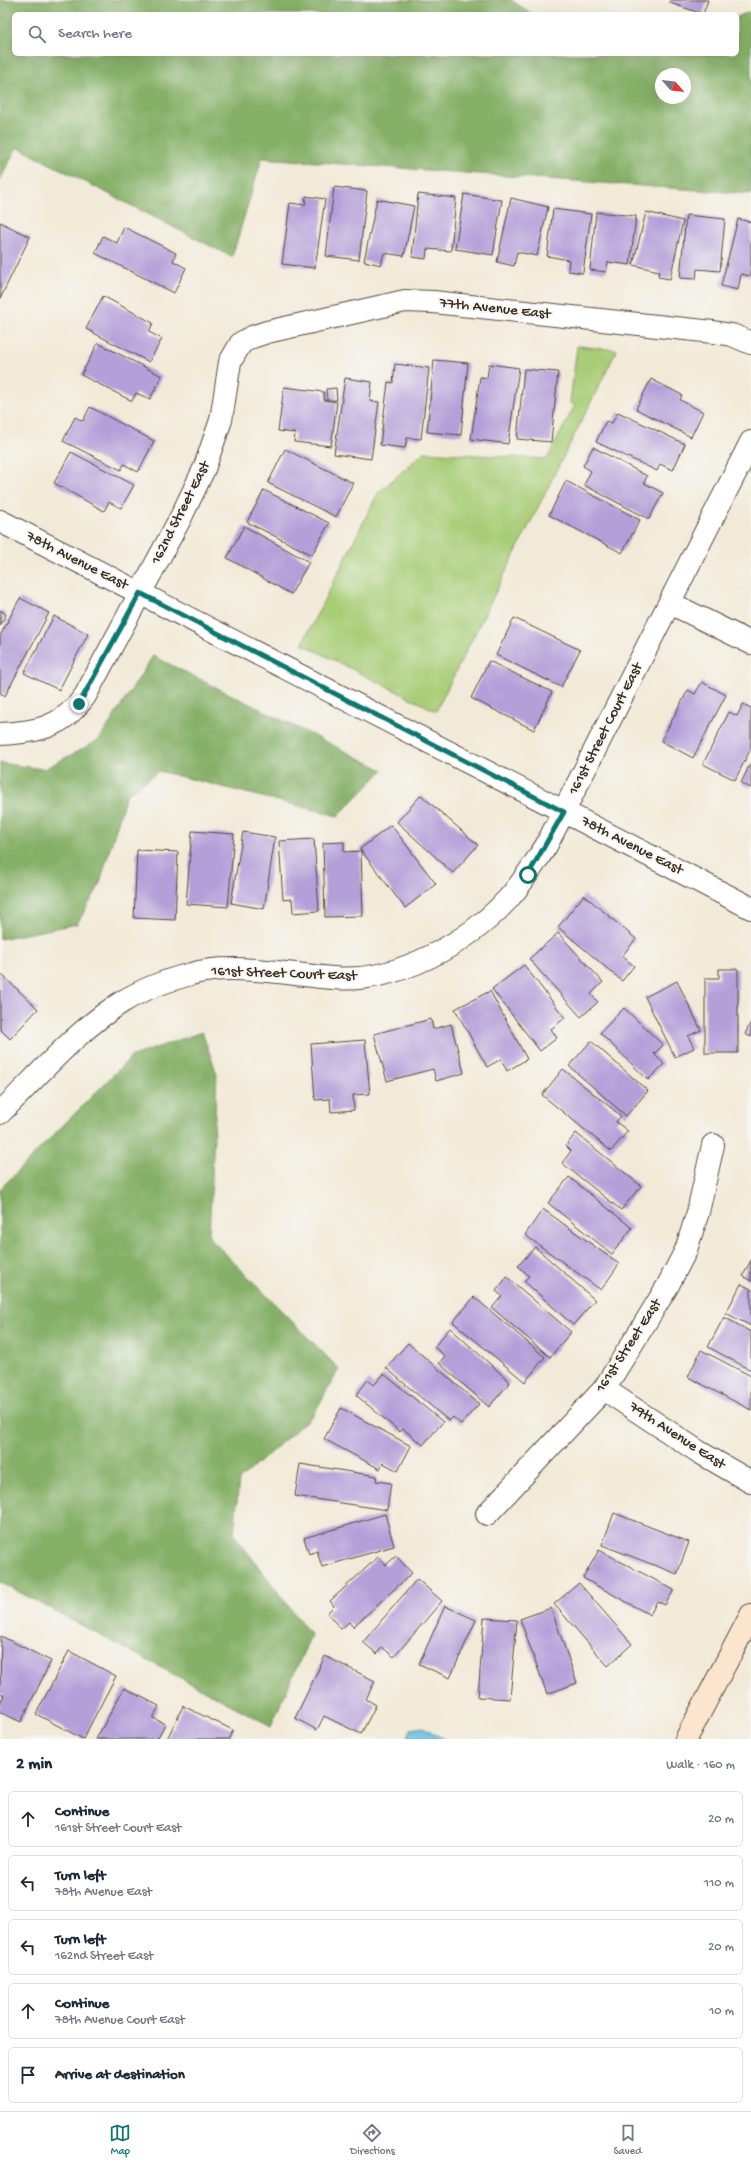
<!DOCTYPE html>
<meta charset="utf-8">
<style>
:root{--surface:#fff;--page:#f2f2f3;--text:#1f2937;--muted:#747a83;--line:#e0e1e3;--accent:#0f766e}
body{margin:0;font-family:"Gochi Hand",sans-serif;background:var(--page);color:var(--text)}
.compass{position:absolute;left:655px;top:68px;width:36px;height:36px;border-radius:50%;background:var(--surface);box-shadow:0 4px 16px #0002;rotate:117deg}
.stop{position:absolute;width:12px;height:12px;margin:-9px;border:3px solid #0f766e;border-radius:50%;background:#fff}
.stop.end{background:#0f766e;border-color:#fff;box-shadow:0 1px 4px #0008}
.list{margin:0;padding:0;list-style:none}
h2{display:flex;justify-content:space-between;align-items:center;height:52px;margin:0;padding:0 16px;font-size:17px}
h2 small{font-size:13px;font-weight:400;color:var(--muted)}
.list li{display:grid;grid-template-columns:26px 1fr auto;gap:12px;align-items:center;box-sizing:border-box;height:56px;margin:0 8px 8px;padding:0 8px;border:1px solid var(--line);border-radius:6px}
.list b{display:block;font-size:15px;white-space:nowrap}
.list p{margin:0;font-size:13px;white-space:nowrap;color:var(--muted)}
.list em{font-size:13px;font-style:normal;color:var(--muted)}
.icon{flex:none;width:22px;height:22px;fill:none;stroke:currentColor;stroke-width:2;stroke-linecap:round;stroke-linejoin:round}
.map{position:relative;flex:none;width:751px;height:1739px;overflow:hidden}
.search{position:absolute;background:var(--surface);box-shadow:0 4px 16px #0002;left:12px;right:12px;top:12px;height:44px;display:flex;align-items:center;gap:10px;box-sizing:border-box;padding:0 14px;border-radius:6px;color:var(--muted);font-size:15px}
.sheet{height:372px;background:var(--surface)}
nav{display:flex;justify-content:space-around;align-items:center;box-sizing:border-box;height:56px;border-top:1px solid var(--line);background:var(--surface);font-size:11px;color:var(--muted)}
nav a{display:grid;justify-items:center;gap:2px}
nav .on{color:var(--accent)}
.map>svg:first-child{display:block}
.green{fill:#a9cd77;stroke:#727c4a}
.forest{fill:#86b068;stroke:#606d43;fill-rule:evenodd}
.water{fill:#66c0e3;stroke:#507580}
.building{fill:#b4a0d9}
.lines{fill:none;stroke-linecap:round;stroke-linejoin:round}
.street-casing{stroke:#56473a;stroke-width:24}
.secondary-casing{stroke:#56473a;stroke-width:24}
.street{stroke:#fff;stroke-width:22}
.secondary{stroke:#fce5cf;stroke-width:22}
.route{stroke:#0f766e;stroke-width:5}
.labels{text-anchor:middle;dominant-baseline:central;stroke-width:4;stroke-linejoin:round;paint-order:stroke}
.street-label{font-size:15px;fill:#3b2a1e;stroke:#f6f6f2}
</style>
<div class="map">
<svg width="751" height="1739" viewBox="0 0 751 1739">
<rect width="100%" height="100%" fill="#f6f6f2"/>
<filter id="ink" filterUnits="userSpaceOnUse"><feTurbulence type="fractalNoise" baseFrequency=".025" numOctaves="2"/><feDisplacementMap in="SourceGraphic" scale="8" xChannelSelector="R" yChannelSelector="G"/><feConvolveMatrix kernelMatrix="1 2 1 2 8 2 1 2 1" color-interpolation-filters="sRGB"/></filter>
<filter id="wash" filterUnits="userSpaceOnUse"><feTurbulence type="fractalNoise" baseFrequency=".012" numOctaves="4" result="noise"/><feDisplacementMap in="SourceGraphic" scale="16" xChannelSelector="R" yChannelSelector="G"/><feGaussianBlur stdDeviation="0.9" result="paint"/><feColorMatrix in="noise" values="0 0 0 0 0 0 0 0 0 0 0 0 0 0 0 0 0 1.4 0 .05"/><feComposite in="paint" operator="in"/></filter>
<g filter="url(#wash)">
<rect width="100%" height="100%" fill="#f2ead8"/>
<path class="green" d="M 577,346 L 617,350 L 436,711 L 302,644 L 378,493 L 424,452 L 547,459 L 575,405 L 570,403 Z"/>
<g class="forest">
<path d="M 0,0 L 511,0 L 532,14 L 14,14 L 14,54 L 737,54 L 737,17 L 751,11 L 751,194 L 262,158 L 232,257 L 17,147 L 0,180 ZM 661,74 L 685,74 L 685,98 L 661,98 Z"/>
<path d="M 153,656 L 383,770 L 338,816 L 159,771 L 126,795 L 99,886 L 77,924 L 0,939 L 0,763 L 44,769 L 99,740 Z"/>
<path d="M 202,1032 L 217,1074 L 209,1237 L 339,1369 L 313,1415 L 239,1480 L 234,1535 L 311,1635 L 271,1726 L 0,1582 L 0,1189 L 132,1056 Z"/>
</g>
<path class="water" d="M 423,1727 L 444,1739 L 407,1739 L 411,1729 Z"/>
<g id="blocks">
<g class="building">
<path d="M 671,0 L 708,0 L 703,14 L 670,3 Z"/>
<path d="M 334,187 L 367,191 L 359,260 L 326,256 Z"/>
<path d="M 418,194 L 456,198 L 451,251 L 427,249 L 426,259 L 412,257 Z"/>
<path d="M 464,194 L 502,200 L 493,255 L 455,249 Z"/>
<path d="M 306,196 L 325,199 L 315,268 L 282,264 L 290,203 L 305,205 Z"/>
<path d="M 511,198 L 548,207 L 537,256 L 517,252 L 514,266 L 497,262 Z"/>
<path d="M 377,199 L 414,206 L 404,256 L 384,253 L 381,265 L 364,261 Z"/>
<path d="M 553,209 L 591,214 L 583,273 L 568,271 L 569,260 L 547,256 Z"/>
<path d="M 596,212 L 636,216 L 630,265 L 608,262 L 606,272 L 590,270 Z"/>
<path d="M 646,212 L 683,221 L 670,279 L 658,277 L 659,271 L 633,265 Z"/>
<path d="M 686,215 L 725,219 L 720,271 L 697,269 L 696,279 L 680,278 Z"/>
<path d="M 738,219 L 751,222 L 751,276 L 741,274 L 738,290 L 721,286 Z"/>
<path d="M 0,222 L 30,237 L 0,299 Z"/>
<path d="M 124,227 L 176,253 L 173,261 L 186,268 L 174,293 L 95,253 L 103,236 L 117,243 Z"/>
<path d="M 103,296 L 153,323 L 149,332 L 162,339 L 149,362 L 86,329 Z"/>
<path d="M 98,343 L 162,376 L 150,399 L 136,393 L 132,401 L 81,375 Z"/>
<path d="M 434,360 L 468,363 L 461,435 L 427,432 Z"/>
<path d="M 395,364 L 429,368 L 421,439 L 407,438 L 405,448 L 380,445 L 388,382 L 393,383 Z"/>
<path d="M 489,364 L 519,368 L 508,444 L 471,439 L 480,377 L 487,378 Z"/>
<path d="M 524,369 L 558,372 L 551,442 L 517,439 Z"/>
<path d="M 345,378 L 372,382 L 370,401 L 379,402 L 371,459 L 334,454 Z"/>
<path d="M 651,379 L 682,395 L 680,400 L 703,412 L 691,437 L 636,409 Z"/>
<path d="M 284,387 L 324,392 L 324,400 L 337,402 L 331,446 L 294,442 L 295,433 L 278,431 Z"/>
<path d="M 336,388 L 337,400 L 327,400 L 326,389 Z"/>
<path d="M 90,407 L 154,441 L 138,472 L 124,464 L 121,470 L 63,441 L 75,417 L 83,421 Z"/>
<path d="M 618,412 L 685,444 L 673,470 L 660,464 L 657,471 L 596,442 L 606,421 L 612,423 Z"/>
<path d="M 593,447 L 647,476 L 644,483 L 663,493 L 649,519 L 584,485 L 591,471 L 583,466 Z"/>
<path d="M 285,449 L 353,483 L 336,517 L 268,483 Z"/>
<path d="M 71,452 L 134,485 L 121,508 L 109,502 L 104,511 L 54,483 Z"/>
<path d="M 566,481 L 640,520 L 622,553 L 549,515 Z"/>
<path d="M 264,490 L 329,523 L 312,555 L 247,522 Z"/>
<path d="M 244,526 L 309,562 L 291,594 L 227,558 Z"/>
<path d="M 20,598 L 49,613 L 5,696 L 0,693 L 0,636 Z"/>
<path d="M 0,610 L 6,614 L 0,626 Z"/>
<path d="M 54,616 L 88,634 L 59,690 L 24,673 Z"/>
<path d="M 514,618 L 580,650 L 561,687 L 496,655 Z"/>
<path d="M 489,661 L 552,692 L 534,730 L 471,698 Z"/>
<path d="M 702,682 L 726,695 L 693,758 L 661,741 L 688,690 L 695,694 Z"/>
<path d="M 743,704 L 751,708 L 751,748 L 735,780 L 703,764 L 729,712 L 737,716 Z"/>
<path d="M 751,762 L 751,788 L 741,783 Z"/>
<path d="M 421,795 L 478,845 L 453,873 L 397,822 Z"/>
<path d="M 391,825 L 436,884 L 405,908 L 360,849 Z"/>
<path d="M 192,831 L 234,834 L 228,907 L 186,904 Z"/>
<path d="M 243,832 L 275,837 L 264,909 L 231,903 Z"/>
<path d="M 314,839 L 319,911 L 293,913 L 292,899 L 283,900 L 279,841 Z"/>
<path d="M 344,842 L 344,852 L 361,851 L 363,916 L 325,917 L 323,843 Z"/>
<path d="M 137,850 L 178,852 L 175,920 L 134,918 Z"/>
<path d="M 584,895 L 636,939 L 622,956 L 634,966 L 622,981 L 558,927 Z"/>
<path d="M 558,933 L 603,982 L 591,994 L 598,1002 L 581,1017 L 529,959 Z"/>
<path d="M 524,965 L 565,1018 L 551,1029 L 557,1038 L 540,1051 L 492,989 Z"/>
<path d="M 719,969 L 738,969 L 738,1053 L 705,1053 L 705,978 L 719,978 Z"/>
<path d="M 0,973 L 38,1009 L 10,1039 L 0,1029 Z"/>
<path d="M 677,981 L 701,1030 L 688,1036 L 694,1048 L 675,1057 L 645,997 Z"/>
<path d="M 490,991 L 527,1059 L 507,1071 L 501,1059 L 487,1067 L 455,1009 Z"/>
<path d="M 624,1008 L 663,1045 L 654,1054 L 664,1064 L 648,1080 L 600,1033 Z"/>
<path d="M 431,1019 L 433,1029 L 451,1024 L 464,1073 L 436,1081 L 433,1069 L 387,1081 L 374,1034 Z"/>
<path d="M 751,1022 L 751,1037 L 745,1034 Z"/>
<path d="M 365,1040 L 370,1094 L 353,1095 L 354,1110 L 331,1112 L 330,1099 L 315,1100 L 311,1044 Z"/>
<path d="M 591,1041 L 648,1091 L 626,1116 L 569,1066 Z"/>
<path d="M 563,1069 L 621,1116 L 616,1122 L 628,1131 L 611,1151 L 542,1095 Z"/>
<path d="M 576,1133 L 641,1186 L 621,1210 L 562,1163 L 571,1151 L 566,1146 Z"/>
<path d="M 569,1177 L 632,1228 L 612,1254 L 548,1203 Z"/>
<path d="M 543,1209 L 619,1264 L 601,1290 L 525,1235 Z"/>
<path d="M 535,1247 L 595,1300 L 573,1325 L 524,1281 L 529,1276 L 518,1266 Z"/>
<path d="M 751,1260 L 751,1281 L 743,1276 Z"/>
<path d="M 507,1277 L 571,1332 L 550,1357 L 492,1308 L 502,1296 L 496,1291 Z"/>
<path d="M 741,1284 L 751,1289 L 751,1326 L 726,1313 Z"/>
<path d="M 474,1297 L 545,1357 L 525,1382 L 453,1322 Z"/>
<path d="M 724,1317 L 751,1332 L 751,1370 L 708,1347 Z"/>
<path d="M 450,1328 L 510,1382 L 489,1407 L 439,1363 L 445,1356 L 434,1347 Z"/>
<path d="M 408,1343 L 479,1404 L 461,1424 L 453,1417 L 449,1421 L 386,1368 Z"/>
<path d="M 701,1350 L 751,1376 L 751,1410 L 688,1377 Z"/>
<path d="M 384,1374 L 443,1422 L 423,1445 L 403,1429 L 400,1432 L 356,1395 L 368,1380 L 374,1385 Z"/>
<path d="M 341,1408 L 411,1446 L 398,1471 L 383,1463 L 380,1469 L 324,1439 Z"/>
<path d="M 300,1464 L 377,1476 L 376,1481 L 391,1483 L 387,1510 L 295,1496 Z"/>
<path d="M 614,1513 L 689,1542 L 677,1574 L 602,1545 Z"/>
<path d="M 385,1514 L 394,1546 L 322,1567 L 317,1551 L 309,1554 L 304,1538 Z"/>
<path d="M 599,1550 L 674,1590 L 665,1605 L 657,1601 L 650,1615 L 583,1578 Z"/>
<path d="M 396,1556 L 412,1573 L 353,1627 L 349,1622 L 341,1629 L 327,1613 L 334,1606 L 330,1601 L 378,1557 L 386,1565 Z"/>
<path d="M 417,1579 L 442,1601 L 394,1657 L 382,1647 L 377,1654 L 363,1642 Z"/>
<path d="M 579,1583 L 632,1644 L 608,1666 L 554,1604 Z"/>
<path d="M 445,1606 L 476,1620 L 450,1678 L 419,1664 Z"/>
<path d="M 551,1608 L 577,1683 L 547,1694 L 520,1619 Z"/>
<path d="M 484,1618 L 517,1620 L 510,1699 L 478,1697 Z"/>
<path d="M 1,1636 L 51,1661 L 21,1722 L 0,1712 L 0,1703 L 4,1695 L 0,1693 Z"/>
<path d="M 69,1651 L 116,1676 L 83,1739 L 36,1714 Z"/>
<path d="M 325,1656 L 375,1681 L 366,1699 L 376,1705 L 361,1734 L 324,1716 L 317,1730 L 295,1718 Z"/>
<path d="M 124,1688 L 159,1706 L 153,1718 L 165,1724 L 157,1739 L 96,1739 Z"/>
<path d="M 183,1706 L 233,1730 L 229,1739 L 167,1739 Z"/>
</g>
</g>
</g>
<g filter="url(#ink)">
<use href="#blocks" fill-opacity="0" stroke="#56473a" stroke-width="1"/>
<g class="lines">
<defs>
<g id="street">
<path d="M 0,521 L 751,908"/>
<path d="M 670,603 L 751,643"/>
<path d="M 0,734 C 37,732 62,728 85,696 L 181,517 L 204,469 L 221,420 L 230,362 L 241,343 L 252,337 L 267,332 L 405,301 L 433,302 L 713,332 L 732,335 L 751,343"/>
<path d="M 0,1113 C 39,1075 76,1031 122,1002 C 143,989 168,980 191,974 C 232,962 291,975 333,978 C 395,984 468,943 508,899 C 523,883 534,864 546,846 L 751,442"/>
<path d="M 604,1389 L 699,1452 L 751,1482"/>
<path d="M 487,1514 L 604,1389 L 642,1328 L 667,1287 L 686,1250 L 698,1212 L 713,1145"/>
</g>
<path id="secondary" d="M 686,1739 L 751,1615"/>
</defs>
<use href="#street" class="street-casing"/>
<use href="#secondary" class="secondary-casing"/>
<use href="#street" class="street"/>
<use href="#secondary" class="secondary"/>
</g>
</g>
<g class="lines" filter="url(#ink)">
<path class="route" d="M 79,704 L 140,593 L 564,812 L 528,875"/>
</g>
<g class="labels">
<g class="street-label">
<text transform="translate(495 309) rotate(6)">77th Avenue East</text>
<text transform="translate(181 513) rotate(-63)">162nd Street East</text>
<text transform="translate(77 561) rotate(27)">78th Avenue East</text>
<text transform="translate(606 729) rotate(-63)">161st Street Court East</text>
<text transform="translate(632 846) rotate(27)">78th Avenue East</text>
<text transform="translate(284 974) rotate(2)">161st Street Court East</text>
<text transform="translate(629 1346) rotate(-57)">161st Street East</text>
<text transform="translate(677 1436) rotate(33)">79th Avenue East</text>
</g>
</g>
</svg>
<svg class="compass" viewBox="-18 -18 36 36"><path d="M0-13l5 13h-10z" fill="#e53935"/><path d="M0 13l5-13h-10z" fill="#747a83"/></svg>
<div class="stop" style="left:528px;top:875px"></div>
<div class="stop end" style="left:79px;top:704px"></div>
<div class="search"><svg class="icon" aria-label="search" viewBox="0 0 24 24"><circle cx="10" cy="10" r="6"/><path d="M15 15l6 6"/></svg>Search here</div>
</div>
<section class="sheet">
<h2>2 min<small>Walk · 160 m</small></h2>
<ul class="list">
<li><svg class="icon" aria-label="ahead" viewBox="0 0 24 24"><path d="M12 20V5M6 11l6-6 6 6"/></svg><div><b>Continue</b><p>161st Street Court East</p></div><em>20 m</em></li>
<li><svg class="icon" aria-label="left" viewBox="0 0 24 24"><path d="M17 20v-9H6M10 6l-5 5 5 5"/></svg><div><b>Turn left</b><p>78th Avenue East</p></div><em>110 m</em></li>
<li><svg class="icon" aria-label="left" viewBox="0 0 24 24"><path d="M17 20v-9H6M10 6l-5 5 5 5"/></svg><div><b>Turn left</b><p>162nd Street East</p></div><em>20 m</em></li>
<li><svg class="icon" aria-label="ahead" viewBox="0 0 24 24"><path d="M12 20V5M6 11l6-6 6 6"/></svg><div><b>Continue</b><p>78th Avenue Court East</p></div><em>10 m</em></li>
<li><svg class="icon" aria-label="arrive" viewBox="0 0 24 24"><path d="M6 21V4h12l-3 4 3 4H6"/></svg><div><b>Arrive at destination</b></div></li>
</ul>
</section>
<nav>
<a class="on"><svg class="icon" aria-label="map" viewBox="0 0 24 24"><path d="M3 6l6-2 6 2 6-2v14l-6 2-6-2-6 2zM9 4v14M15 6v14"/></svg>Map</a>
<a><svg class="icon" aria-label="directions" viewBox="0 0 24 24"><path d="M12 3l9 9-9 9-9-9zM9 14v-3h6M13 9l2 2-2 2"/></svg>Directions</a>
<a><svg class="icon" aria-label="saved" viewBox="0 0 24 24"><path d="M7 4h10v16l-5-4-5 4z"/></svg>Saved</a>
</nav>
